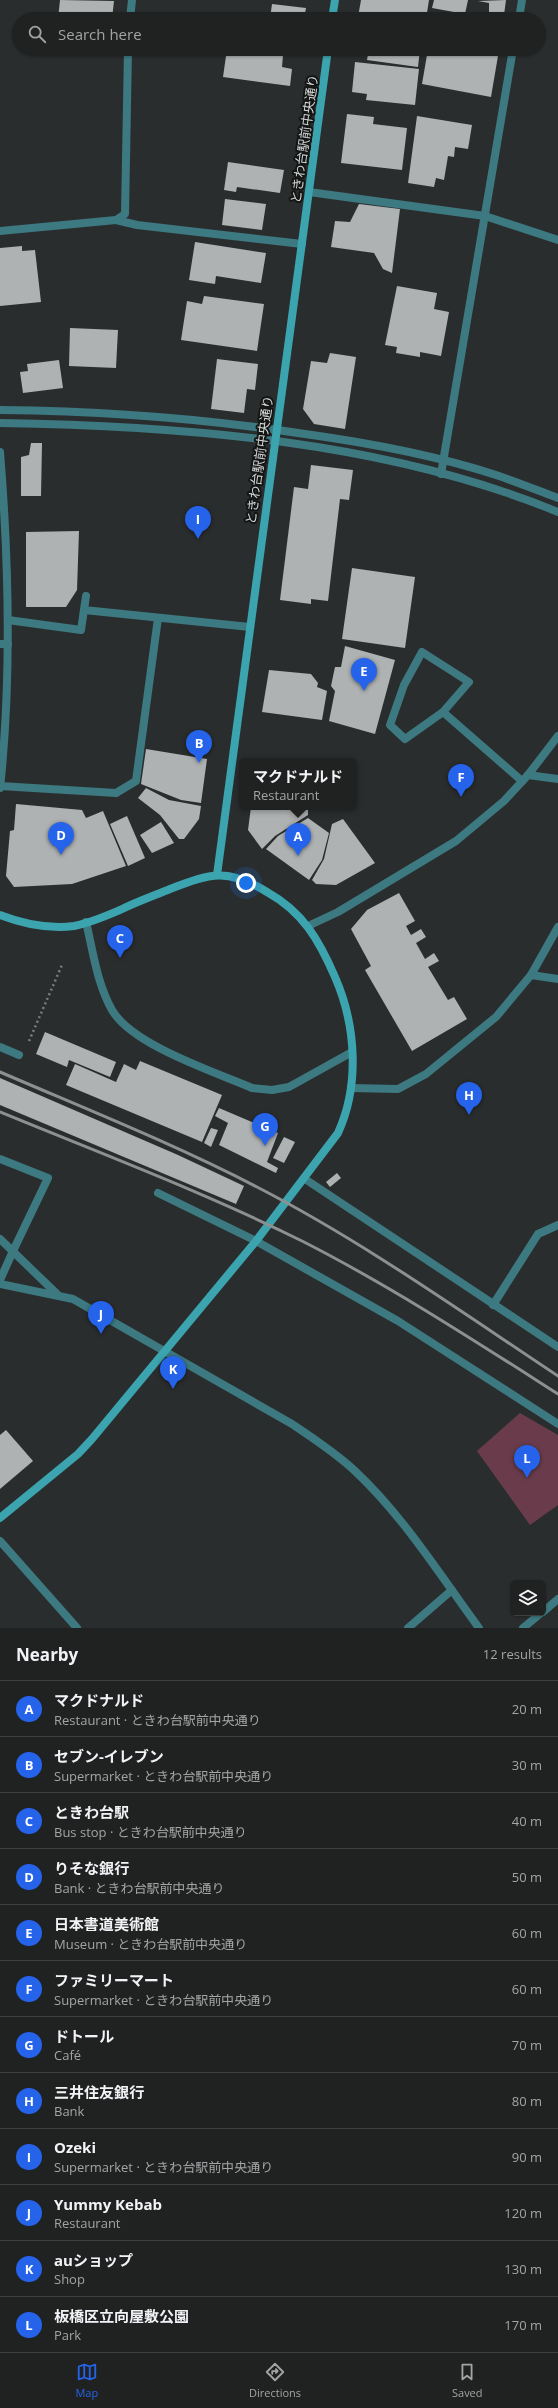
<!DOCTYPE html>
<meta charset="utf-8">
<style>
:root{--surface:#202222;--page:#2d2f2f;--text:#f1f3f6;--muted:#a2a4a5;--line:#3d3f40;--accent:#2563eb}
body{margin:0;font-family:"Open Sans","Noto Sans JP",sans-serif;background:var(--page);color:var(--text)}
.controls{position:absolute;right:12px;bottom:12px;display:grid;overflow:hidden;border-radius:6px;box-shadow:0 1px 3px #0004}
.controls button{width:36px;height:36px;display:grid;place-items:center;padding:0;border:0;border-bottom:1px solid var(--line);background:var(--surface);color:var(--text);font:20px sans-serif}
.you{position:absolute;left:246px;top:883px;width:14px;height:14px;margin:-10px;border:3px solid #fff;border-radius:50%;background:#1a73e8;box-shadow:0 0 0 6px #1a73e833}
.badge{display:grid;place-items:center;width:26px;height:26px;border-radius:50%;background:var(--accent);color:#fff;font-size:13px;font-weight:700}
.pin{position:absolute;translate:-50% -33px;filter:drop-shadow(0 1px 2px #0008)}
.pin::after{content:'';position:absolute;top:21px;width:14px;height:12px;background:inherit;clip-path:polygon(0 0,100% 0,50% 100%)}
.popup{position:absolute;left:239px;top:758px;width:118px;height:52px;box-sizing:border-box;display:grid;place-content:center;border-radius:6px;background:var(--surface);filter:drop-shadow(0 1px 3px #0005);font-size:13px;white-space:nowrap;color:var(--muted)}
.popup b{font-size:15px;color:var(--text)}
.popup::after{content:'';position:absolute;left:50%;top:100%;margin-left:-8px;border:8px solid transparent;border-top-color:var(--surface)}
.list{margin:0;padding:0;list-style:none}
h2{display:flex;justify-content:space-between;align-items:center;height:52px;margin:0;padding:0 16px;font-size:17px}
h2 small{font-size:13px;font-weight:400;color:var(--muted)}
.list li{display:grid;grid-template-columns:26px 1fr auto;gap:12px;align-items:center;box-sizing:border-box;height:56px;padding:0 16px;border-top:1px solid var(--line)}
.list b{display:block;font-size:15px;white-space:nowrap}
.list p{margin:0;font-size:13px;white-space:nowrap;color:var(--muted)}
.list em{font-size:13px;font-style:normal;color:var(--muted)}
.icon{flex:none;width:22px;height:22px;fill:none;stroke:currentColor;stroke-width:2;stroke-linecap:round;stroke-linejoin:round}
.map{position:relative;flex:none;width:558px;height:1628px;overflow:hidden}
.search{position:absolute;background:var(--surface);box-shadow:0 1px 3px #0004;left:12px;right:12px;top:12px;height:44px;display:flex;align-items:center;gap:10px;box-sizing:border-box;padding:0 14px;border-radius:22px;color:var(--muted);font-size:15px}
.sheet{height:724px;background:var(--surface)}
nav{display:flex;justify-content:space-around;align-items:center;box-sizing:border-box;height:56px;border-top:1px solid var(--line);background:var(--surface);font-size:11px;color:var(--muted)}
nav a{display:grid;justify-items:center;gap:2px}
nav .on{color:var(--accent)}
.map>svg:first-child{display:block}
.green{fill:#6a3c4b}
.building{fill:#aeb2b3}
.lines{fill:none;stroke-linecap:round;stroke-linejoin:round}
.path{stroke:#7b7d7e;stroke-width:2.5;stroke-dasharray:2 3;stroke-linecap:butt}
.lane{stroke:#3d7980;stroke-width:8}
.street{stroke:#3d7980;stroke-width:8}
.secondary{stroke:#3ba4af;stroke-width:8}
.rail{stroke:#8d9090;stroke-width:3}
.labels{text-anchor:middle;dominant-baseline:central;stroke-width:4;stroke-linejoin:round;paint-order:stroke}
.street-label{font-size:13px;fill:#d5d7d7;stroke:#141515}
</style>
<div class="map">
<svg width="558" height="1628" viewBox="0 0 558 1628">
<rect width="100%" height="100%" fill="#2a2d2e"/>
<path class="green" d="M 520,1413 L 558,1435 L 558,1505 L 530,1525 L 477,1451 Z"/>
<g class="building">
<path d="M 60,0 L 114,1 L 112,19 L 58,19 Z"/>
<path d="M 361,0 L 429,0 L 426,19 L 358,17 Z"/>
<path d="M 434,0 L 468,0 L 465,14 L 432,8 Z"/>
<path d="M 506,0 L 504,15 L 489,12 L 489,3 L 478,1 Z"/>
<path d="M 272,4 L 306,8 L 304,19 L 270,19 Z"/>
<path d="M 227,49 L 283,55 L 282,67 L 292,69 L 290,86 L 223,77 Z"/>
<path d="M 278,49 L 300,49 L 299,53 Z"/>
<path d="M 369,49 L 420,49 L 418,67 L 367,60 Z"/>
<path d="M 428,49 L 499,50 L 491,97 L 422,84 Z"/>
<path d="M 355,62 L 419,69 L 415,105 L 366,100 L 367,94 L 352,92 Z"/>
<path d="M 347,114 L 374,117 L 373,124 L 407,128 L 402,170 L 341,163 Z"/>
<path d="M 417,116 L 472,125 L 468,149 L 455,147 L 454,157 L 448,156 L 444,180 L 436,178 L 434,187 L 408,183 Z"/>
<path d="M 228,162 L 284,170 L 280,193 L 237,187 L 236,192 L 224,190 Z"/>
<path d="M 225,199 L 266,204 L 262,230 L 222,225 Z"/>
<path d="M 359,204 L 400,209 L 392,273 L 383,269 L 374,253 L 331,247 L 335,221 L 350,222 Z"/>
<path d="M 195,242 L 266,253 L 261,283 L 216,276 L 215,284 L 189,280 Z"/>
<path d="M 22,246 L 22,251 L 35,250 L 41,302 L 0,306 L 0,248 Z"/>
<path d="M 397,286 L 437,293 L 434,309 L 449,312 L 441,356 L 420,352 L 420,357 L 396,353 L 397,347 L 385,345 Z"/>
<path d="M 204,296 L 264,304 L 257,351 L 181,340 L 187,301 L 202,304 Z"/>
<path d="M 70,328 L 118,330 L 116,368 L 69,366 Z"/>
<path d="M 330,353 L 356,357 L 345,429 L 314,424 L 303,409 L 311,361 L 327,363 Z"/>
<path d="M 217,359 L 258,364 L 255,390 L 247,389 L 244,413 L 211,409 Z"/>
<path d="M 59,360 L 63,388 L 23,393 L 20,372 L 28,371 L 27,364 Z"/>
<path d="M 31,443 L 42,443 L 41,496 L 21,496 L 21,457 L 29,455 Z"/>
<path d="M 311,465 L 353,470 L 349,500 L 340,499 L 328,601 L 311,599 L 311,604 L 280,600 L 294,487 L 308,489 Z"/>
<path d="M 79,531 L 77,590 L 66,607 L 26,607 L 26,532 Z"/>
<path d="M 352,568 L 415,577 L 405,648 L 342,639 Z"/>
<path d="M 345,646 L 395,660 L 375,734 L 329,721 L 335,691 L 331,686 L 335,667 L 341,667 Z"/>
<path d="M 269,670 L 311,674 L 318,683 L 317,687 L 327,691 L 322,720 L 262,712 Z"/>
<path d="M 146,749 L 207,759 L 201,803 L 181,800 L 141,784 Z"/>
<path d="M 146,788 L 169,800 L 201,806 L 199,819 L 184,839 L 179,839 L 160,815 L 138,798 Z"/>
<path d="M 16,804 L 82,810 L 86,818 L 103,811 L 126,866 L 72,884 L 14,887 L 6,876 L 10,831 L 14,830 Z"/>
<path d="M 251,807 L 308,807 L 308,815 L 275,836 L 262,849 L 248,830 Z"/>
<path d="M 127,816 L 145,858 L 128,866 L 110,824 Z"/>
<path d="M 308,818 L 329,833 L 322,860 L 309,880 L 266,849 L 278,836 Z"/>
<path d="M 343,819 L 375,863 L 336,885 L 316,884 L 312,880 L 324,859 L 332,824 Z"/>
<path d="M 161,822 L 174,843 L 152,853 L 140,835 Z"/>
<path d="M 399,893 L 415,921 L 406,926 L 411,935 L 421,929 L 426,937 L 416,943 L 425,959 L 434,953 L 439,961 L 428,967 L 448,1000 L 454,997 L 467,1019 L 412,1051 L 365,970 L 371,966 L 351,929 L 367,910 Z"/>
<path d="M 45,1032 L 116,1062 L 110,1077 L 69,1060 L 67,1067 L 36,1054 Z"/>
<path d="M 140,1061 L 222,1095 L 202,1142 L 66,1085 L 75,1064 L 116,1082 L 124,1064 L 136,1070 Z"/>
<path d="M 0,1078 L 178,1155 L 244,1186 L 236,1204 L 0,1105 Z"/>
<path d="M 219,1108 L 278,1133 L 267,1162 L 278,1168 L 276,1173 L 219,1145 L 228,1123 L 215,1116 Z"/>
<path d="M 211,1128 L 218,1130 L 211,1147 L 204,1143 Z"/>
<path d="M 284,1137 L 295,1142 L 284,1163 L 273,1158 Z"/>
<path d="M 337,1173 L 341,1178 L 330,1187 L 326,1182 Z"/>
<path d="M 6,1430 L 33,1461 L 0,1489 L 0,1435 Z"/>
</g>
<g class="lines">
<path class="path" d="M 29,1041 L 62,965"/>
<g class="lane">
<path d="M 309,192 L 485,216 L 558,240"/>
<path d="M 116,220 L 137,225 L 302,244"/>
<path d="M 84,610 L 250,627"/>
<path d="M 8,620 L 81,630 L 86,596"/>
<path d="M 443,712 L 405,739 L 390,725 L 404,685 L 422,652 L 469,682 L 443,712 L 522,781"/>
<path d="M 116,793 L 136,781 L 158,618"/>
<path d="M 0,1047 L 19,1055"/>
<path d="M 0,1159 L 48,1178 L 13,1251"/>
<path d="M 158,1193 L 256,1241"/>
</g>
<g class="street">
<path d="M 130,19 L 132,0"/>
<path d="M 519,19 L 522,0"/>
<path d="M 0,231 L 116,220 L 125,214 L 128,49"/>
<path d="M 0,410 C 100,411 199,418 298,433 C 364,442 432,454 496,475 C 517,482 537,490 558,498"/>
<path d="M 0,423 C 184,426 386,441 558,512"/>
<path d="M 0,452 C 9,563 12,676 0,788"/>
<path d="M 441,474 L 513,49"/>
<path d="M 0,644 L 8,644"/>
<path d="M 528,775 L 558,779"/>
<path d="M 0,786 L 116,793"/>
<path d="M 86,922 C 93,951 97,984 112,1010 C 132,1045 215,1072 252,1088 L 272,1090 L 289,1087 L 352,1052"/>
<path d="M 308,926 L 338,912 L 456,841 L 504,801 L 528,775 L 558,736"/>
<path d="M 531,975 L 558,979"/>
<path d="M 351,1088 L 398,1089 L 426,1074 L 496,1017 L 531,975 L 558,927"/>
<path d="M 305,1179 L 558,1347"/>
<path d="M 0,1239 L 58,1295"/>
<path d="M 256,1241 L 398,1321 L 558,1424"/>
<path d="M 0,1280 L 13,1251"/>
<path d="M 0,1284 L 73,1299 L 292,1424 C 313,1438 336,1453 355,1471 C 404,1517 440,1575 479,1628"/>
<path d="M 493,1305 L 538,1234 L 558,1225"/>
<path d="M 0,1541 L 77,1628"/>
<path d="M 543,1612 L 558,1599"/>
<path d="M 408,1628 L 452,1590"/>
<path d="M 523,1628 L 541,1613"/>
</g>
<g class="secondary">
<path d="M 332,19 L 335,0"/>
<path d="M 217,875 L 328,49"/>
<path d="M 0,915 C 23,924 49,929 74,926 C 90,923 106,916 120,910 C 136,902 153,896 170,889 C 211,873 228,868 267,892 C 303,912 319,940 335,977 C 356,1025 360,1085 338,1133 L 256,1241 L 92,1439 L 78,1454 L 0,1518"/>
</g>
<g class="rail">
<path d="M 0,1072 C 86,1109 174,1144 257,1187 C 362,1241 460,1311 558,1376"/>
<path d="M 0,1112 C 102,1154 206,1193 304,1242 C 392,1287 475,1341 558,1394"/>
</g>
</g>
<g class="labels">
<g class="street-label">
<text transform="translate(304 139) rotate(-82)">ときわ台駅前中央通り</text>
<text transform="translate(259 460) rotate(-82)">ときわ台駅前中央通り</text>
</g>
</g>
</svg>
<div class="controls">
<button><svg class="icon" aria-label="layers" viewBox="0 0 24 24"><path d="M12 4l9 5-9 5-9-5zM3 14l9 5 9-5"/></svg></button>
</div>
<div class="you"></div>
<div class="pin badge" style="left:298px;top:856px">A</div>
<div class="popup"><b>マクドナルド</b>Restaurant</div>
<div class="pin badge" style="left:199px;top:763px">B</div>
<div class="pin badge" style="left:120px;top:958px">C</div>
<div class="pin badge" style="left:61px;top:855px">D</div>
<div class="pin badge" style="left:364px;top:691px">E</div>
<div class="pin badge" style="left:461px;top:797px">F</div>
<div class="pin badge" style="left:265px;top:1146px">G</div>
<div class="pin badge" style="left:469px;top:1115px">H</div>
<div class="pin badge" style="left:198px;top:539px">I</div>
<div class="pin badge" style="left:101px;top:1334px">J</div>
<div class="pin badge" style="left:173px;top:1389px">K</div>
<div class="pin badge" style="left:527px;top:1478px">L</div>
<div class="search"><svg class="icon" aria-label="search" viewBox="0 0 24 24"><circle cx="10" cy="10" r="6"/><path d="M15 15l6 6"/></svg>Search here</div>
</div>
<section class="sheet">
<h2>Nearby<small>12 results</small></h2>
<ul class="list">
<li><span class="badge">A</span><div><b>マクドナルド</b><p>Restaurant · ときわ台駅前中央通り</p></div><em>20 m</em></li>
<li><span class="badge">B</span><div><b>セブン-イレブン</b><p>Supermarket · ときわ台駅前中央通り</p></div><em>30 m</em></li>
<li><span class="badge">C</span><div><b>ときわ台駅</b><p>Bus stop · ときわ台駅前中央通り</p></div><em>40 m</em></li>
<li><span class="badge">D</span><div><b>りそな銀行</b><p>Bank · ときわ台駅前中央通り</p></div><em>50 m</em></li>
<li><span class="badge">E</span><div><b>日本書道美術館</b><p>Museum · ときわ台駅前中央通り</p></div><em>60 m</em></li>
<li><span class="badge">F</span><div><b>ファミリーマート</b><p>Supermarket · ときわ台駅前中央通り</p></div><em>60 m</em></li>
<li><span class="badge">G</span><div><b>ドトール</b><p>Café</p></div><em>70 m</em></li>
<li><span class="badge">H</span><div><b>三井住友銀行</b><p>Bank</p></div><em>80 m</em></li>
<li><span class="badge">I</span><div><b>Ozeki</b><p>Supermarket · ときわ台駅前中央通り</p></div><em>90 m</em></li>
<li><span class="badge">J</span><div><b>Yummy Kebab</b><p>Restaurant</p></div><em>120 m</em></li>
<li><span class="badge">K</span><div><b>auショップ</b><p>Shop</p></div><em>130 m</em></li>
<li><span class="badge">L</span><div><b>板橋区立向屋敷公園</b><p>Park</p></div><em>170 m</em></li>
</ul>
</section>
<nav>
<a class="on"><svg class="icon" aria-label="map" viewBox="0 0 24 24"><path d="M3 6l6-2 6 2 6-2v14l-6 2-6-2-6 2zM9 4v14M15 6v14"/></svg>Map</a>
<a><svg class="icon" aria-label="directions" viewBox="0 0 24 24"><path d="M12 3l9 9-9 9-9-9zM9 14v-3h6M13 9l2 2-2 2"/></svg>Directions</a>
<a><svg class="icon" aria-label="saved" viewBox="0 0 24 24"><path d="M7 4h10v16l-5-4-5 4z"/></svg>Saved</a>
</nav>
